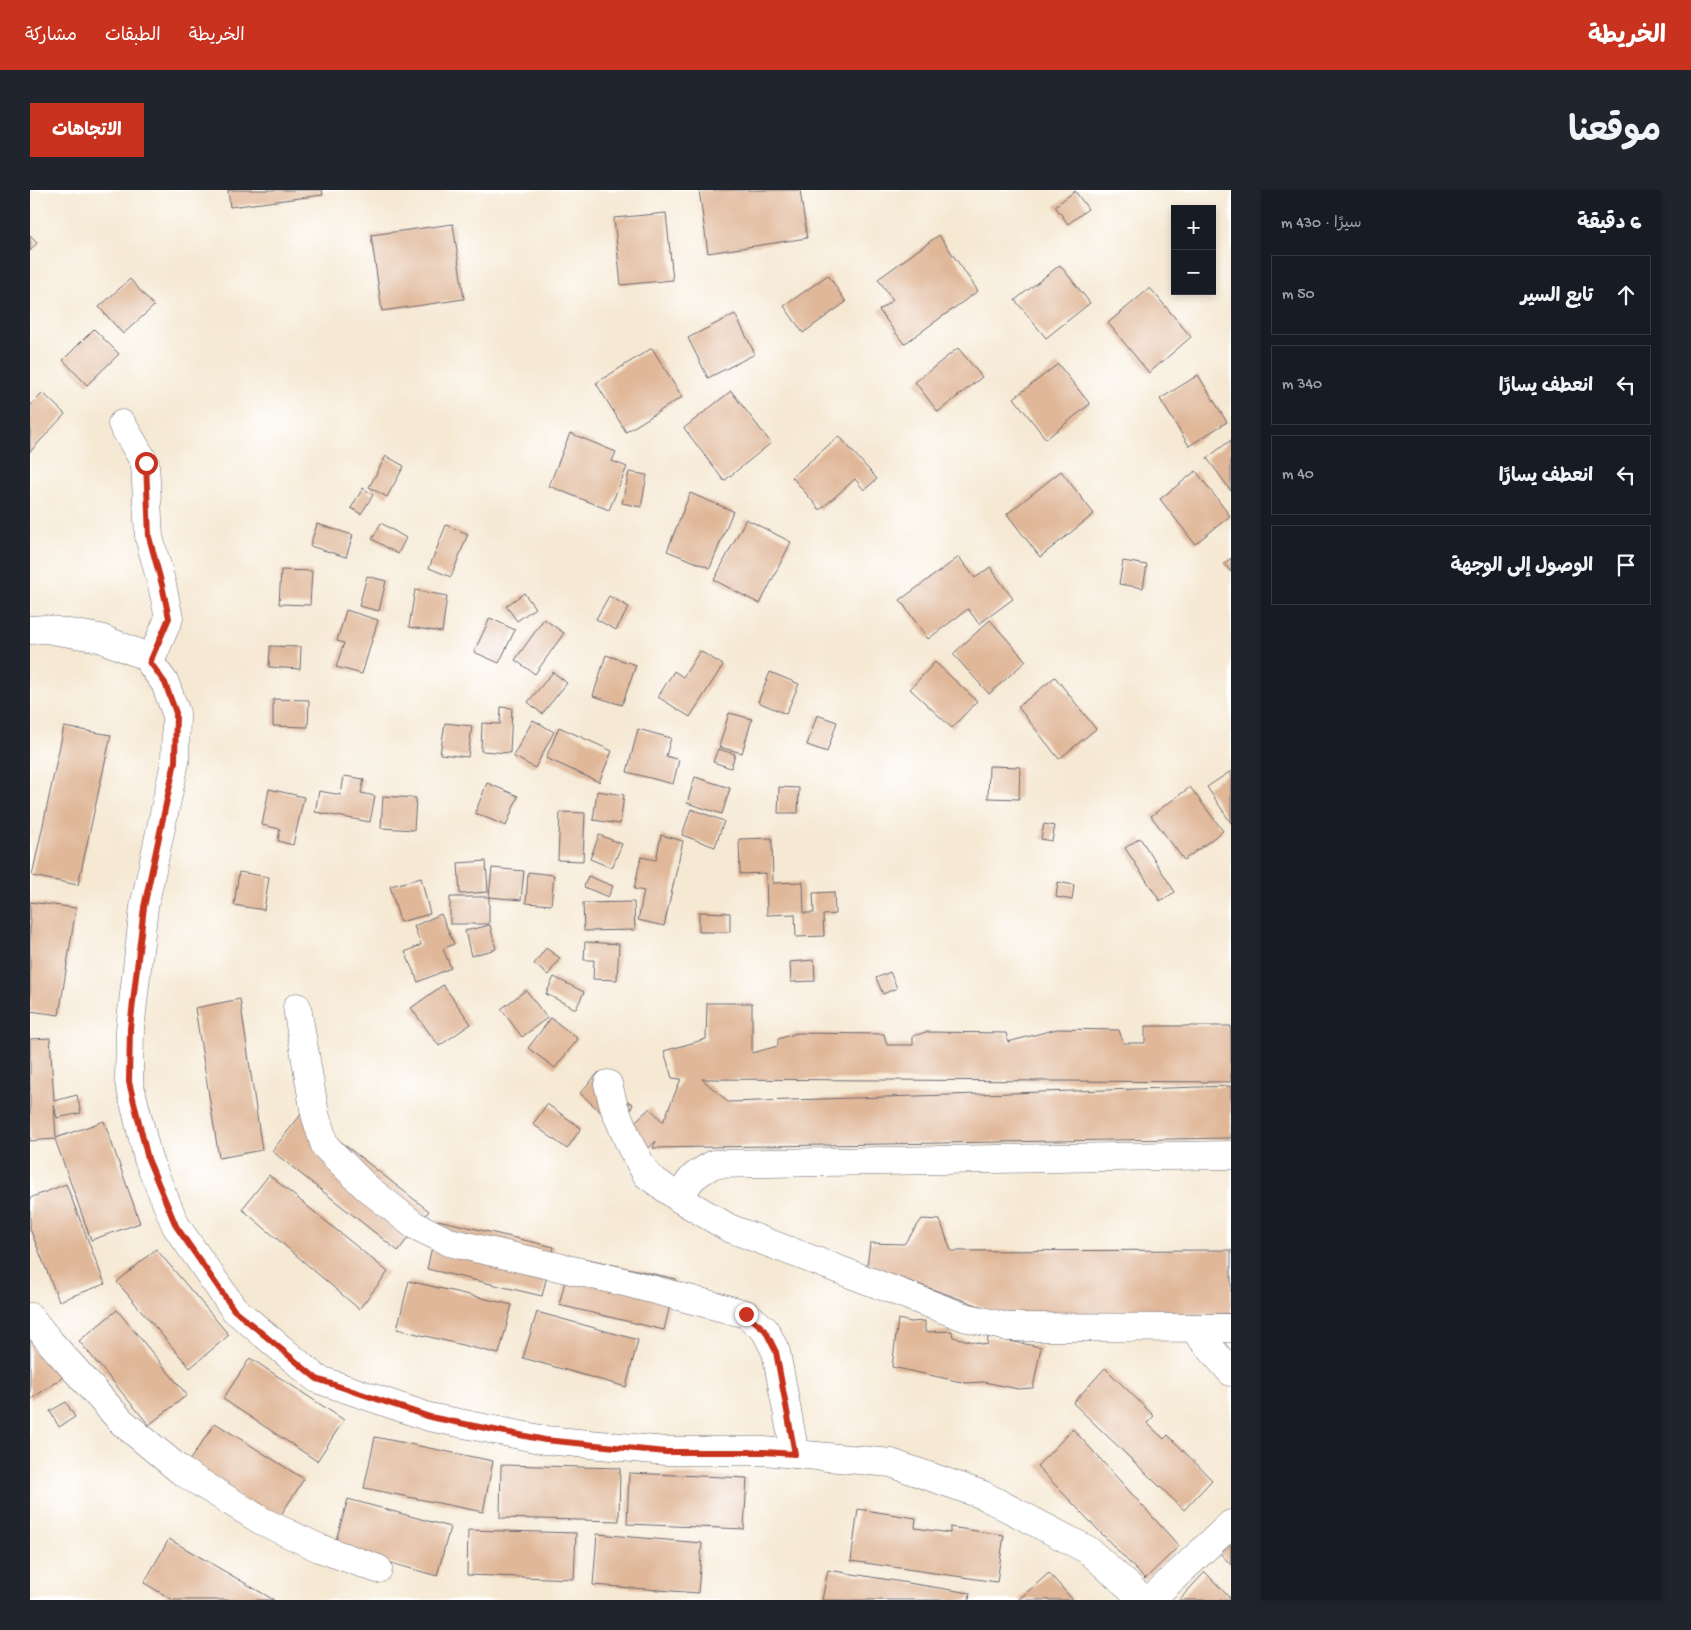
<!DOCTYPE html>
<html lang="ar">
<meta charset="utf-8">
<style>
:root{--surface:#171b24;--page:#20242c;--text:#f1f3f6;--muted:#9ea1a6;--line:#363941;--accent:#c8321e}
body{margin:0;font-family:"Gochi Hand","Playpen Sans Arabic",sans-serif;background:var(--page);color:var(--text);direction:rtl}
.controls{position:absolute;right:15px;top:15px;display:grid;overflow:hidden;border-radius:0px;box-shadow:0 2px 8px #0003}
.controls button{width:45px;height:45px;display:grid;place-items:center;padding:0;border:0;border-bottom:1px solid var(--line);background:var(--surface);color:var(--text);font:25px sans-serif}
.stop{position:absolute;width:15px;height:15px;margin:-11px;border:4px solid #c8321e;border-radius:50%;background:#fff}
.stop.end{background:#c8321e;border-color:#fff;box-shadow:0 1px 5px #0008}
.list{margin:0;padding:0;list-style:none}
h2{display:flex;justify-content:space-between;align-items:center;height:65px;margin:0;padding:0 20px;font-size:21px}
h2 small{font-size:16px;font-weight:400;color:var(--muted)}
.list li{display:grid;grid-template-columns:32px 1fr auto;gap:15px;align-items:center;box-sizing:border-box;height:80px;margin:0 10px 10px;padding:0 10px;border:1px solid var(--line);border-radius:0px}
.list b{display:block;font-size:19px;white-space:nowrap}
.list em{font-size:16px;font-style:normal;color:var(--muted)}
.icon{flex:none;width:28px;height:28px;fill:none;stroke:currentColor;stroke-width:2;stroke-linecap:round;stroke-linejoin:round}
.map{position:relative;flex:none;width:1201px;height:1410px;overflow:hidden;direction:ltr;border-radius:0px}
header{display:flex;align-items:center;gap:30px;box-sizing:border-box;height:70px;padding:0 25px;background:var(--accent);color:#fff}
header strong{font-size:24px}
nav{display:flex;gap:28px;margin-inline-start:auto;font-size:18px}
.intro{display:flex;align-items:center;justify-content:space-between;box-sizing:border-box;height:120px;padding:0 30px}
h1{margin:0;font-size:35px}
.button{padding:12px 22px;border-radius:0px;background:var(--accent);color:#fff;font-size:18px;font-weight:700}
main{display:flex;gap:30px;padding:0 30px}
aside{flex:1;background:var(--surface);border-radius:0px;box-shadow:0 2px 8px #0003}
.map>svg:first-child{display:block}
.building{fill:#e0b798}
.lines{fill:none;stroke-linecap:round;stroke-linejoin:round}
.street-casing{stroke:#6c6871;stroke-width:29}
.street{stroke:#fff;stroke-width:28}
.route{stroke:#c8321e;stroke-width:6}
</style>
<header>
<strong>الخريطة</strong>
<nav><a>الخريطة</a><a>الطبقات</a><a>مشاركة</a></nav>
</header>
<div class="intro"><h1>موقعنا</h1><a class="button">الاتجاهات</a></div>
<main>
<aside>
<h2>6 دقيقة<small>سيرًا · 430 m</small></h2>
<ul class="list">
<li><svg class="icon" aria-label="ahead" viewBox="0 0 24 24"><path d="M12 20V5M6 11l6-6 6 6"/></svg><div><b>تابع السير</b></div><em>50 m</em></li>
<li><svg class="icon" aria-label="left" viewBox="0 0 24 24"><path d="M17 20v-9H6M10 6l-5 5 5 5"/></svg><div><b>انعطف يسارًا</b></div><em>340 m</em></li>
<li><svg class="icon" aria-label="left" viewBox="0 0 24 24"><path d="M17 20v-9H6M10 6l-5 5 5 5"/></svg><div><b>انعطف يسارًا</b></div><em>40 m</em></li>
<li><svg class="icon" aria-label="arrive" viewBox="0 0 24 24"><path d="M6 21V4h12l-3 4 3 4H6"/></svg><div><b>الوصول إلى الوجهة</b></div></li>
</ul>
</aside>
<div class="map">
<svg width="1201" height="1410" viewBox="0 0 1201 1410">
<rect width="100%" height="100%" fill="#fff"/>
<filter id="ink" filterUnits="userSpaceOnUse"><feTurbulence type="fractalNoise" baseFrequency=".02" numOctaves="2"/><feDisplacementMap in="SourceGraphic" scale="10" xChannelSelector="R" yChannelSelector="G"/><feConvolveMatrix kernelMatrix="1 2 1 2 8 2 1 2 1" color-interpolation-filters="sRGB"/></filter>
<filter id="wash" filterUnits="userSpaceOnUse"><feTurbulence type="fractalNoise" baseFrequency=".0096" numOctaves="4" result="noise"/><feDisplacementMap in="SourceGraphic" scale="20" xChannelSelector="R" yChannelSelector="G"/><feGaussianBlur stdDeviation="1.12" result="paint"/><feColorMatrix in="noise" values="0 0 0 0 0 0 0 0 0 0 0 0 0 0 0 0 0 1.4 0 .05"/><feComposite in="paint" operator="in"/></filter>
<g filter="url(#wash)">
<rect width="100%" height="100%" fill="#f6e9d4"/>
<g id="blocks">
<g class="building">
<path d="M 198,0 L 292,0 L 293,5 L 200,17 Z"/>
<path d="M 669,0 L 770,0 L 777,48 L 678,63 Z"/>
<path d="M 1045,1 L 1058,19 L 1038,34 L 1025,16 Z"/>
<path d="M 636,23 L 643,90 L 591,95 L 584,28 Z"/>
<path d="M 423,34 L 434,109 L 352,121 L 341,45 Z"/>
<path d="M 909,45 L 948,101 L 874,154 L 849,120 L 863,110 L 848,89 Z"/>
<path d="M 0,46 L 7,53 L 0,61 Z"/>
<path d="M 1030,75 L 1060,113 L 1016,148 L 985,110 Z"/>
<path d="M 798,85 L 816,112 L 773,143 L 754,116 Z"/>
<path d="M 100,89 L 124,116 L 93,144 L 69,117 Z"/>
<path d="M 1120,98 L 1161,147 L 1119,183 L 1078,133 Z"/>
<path d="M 705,124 L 725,164 L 678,188 L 658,148 Z"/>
<path d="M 64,139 L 89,164 L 57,195 L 33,170 Z"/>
<path d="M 622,158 L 652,207 L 596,242 L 566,193 Z"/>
<path d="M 928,158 L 952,187 L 908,222 L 885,192 Z"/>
<path d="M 1028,174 L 1060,214 L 1016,249 L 984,208 Z"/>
<path d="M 1168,185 L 1197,232 L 1159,256 L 1130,209 Z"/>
<path d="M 701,201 L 741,253 L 694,291 L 654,238 Z"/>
<path d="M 13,203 L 35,224 L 0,262 L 0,216 Z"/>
<path d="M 540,243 L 586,262 L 582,271 L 597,277 L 579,320 L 519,296 Z"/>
<path d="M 809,246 L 847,289 L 834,300 L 825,289 L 790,320 L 762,287 Z"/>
<path d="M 1201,250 L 1201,301 L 1177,268 Z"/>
<path d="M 356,266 L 374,276 L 357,307 L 339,297 Z"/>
<path d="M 1031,281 L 1064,324 L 1010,367 L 977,324 Z"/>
<path d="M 1166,281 L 1200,326 L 1165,354 L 1130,309 Z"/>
<path d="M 599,282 L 617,285 L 611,317 L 592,313 Z"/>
<path d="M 333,298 L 343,305 L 331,324 L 321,318 Z"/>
<path d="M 660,303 L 703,321 L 680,378 L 637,361 Z"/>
<path d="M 716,329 L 761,352 L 730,414 L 684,390 Z"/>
<path d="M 351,333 L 376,348 L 368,364 L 342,349 Z"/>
<path d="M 287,334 L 323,345 L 316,367 L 280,356 Z"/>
<path d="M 416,335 L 438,344 L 421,387 L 399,378 Z"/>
<path d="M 929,367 L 945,388 L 960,377 L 983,409 L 949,434 L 938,419 L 898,449 L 870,410 Z"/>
<path d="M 1201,368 L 1201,382 L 1194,374 Z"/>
<path d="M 1093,371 L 1117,375 L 1113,398 L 1089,394 Z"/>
<path d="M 251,380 L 282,381 L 280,415 L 249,414 Z"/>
<path d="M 337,386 L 356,391 L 349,421 L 329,416 Z"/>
<path d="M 385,400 L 417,406 L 412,442 L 379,437 Z"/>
<path d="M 494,403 L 505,418 L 487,431 L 476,416 Z"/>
<path d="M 579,406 L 599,417 L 586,440 L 566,429 Z"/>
<path d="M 316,420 L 348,430 L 332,484 L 306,477 L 314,453 L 307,451 Z"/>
<path d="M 460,428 L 485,440 L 469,473 L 444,462 Z"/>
<path d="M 514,429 L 534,443 L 505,484 L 485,470 Z"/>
<path d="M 960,430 L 996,471 L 959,504 L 923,464 Z"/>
<path d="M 240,456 L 271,457 L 270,479 L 239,477 Z"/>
<path d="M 670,461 L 693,475 L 660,527 L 628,507 L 644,481 L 653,487 Z"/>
<path d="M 576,465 L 606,475 L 592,515 L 563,506 Z"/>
<path d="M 905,472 L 947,511 L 922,538 L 880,499 Z"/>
<path d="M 523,482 L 537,493 L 512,524 L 498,512 Z"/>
<path d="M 740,482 L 769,494 L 756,524 L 728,512 Z"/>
<path d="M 1025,487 L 1066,539 L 1029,569 L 988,517 Z"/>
<path d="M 243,509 L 279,510 L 278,537 L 243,536 Z"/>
<path d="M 471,517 L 482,518 L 480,563 L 451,561 L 452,533 L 470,534 Z"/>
<path d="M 699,523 L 722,529 L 712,563 L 689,557 Z"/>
<path d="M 787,525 L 807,532 L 797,562 L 777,555 Z"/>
<path d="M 503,530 L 524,542 L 505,578 L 483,566 Z"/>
<path d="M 415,533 L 442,536 L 438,567 L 410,564 Z"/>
<path d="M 34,537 L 81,545 L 48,695 L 2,686 Z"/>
<path d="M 529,537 L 582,561 L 569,592 L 516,568 Z"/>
<path d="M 608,539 L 641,548 L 636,566 L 649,570 L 643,594 L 597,582 Z"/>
<path d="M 688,559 L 705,564 L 701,578 L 683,572 Z"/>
<path d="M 959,576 L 990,577 L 989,609 L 958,608 Z"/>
<path d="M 1201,581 L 1201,633 L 1177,597 Z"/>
<path d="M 314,586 L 334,589 L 331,603 L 345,606 L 340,632 L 285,622 L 289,601 L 311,605 Z"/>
<path d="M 665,587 L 700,598 L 692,624 L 657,613 Z"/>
<path d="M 457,593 L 488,606 L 476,636 L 445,623 Z"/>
<path d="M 749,597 L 769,598 L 768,623 L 748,623 Z"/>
<path d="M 1160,597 L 1193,641 L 1154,670 L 1121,626 Z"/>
<path d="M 239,599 L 274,607 L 263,655 L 248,651 L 250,639 L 232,635 Z"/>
<path d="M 567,601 L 594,605 L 590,634 L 563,630 Z"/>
<path d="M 353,606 L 386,608 L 384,640 L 351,638 Z"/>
<path d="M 661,619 L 694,631 L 685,657 L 652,645 Z"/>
<path d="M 530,622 L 555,623 L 553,671 L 528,670 Z"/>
<path d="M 1014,634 L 1025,636 L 1022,651 L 1011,649 Z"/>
<path d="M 569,645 L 592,654 L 582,678 L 560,669 Z"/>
<path d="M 631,645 L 653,651 L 634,736 L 608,730 L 614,701 L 604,699 L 611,667 L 626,670 Z"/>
<path d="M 742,648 L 743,693 L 773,692 L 774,723 L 784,723 L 783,703 L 804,702 L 805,724 L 793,725 L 794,746 L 766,747 L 765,724 L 737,725 L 736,683 L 710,684 L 709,649 Z"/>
<path d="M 1110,648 L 1145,702 L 1130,711 L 1095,658 Z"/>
<path d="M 456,671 L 458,702 L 430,704 L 428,673 Z"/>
<path d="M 462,678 L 494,681 L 491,710 L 459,707 L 459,734 L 420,734 L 420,707 L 459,707 Z"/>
<path d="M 209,682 L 239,687 L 234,720 L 204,715 Z"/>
<path d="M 498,682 L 524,685 L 521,715 L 496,713 Z"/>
<path d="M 558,686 L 583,696 L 578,707 L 554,697 Z"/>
<path d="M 391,688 L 400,724 L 370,732 L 360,696 Z"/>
<path d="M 1028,692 L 1044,695 L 1042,710 L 1026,707 Z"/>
<path d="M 0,712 L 46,718 L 29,825 L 0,821 Z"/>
<path d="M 604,712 L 605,740 L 554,741 L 553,713 Z"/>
<path d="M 669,722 L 700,723 L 700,742 L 669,742 Z"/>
<path d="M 411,724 L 424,754 L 413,759 L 421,778 L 388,792 L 375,762 L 391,755 L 384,736 Z"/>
<path d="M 460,735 L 466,759 L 441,766 L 435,741 Z"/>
<path d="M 555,752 L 589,754 L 587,790 L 563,789 L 564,770 L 554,770 Z"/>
<path d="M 516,758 L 530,768 L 518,785 L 504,774 Z"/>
<path d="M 784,770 L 785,791 L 761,792 L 760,772 Z"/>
<path d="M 860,782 L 867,798 L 853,804 L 846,788 Z"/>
<path d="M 524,787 L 554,802 L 546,819 L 516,804 Z"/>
<path d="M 413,795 L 441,834 L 409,856 L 381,818 Z"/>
<path d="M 496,800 L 517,828 L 492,847 L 471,819 Z"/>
<path d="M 210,809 L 232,960 L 189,968 L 165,818 Z"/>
<path d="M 677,813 L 722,813 L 722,863 L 748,856 L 748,849 L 767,843 L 854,844 L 857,855 L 883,855 L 883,846 L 896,842 L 976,843 L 978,852 L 1027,839 L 1089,840 L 1093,853 L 1115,853 L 1115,836 L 1201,836 L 1201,892 L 672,889 L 698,912 L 1201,896 L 1201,948 L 623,958 L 626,951 L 617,960 L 597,939 L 620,918 L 633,932 L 651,889 L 642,888 L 634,861 L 676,849 Z"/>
<path d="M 521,828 L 548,849 L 525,878 L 498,858 Z"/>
<path d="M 20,848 L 24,911 L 47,905 L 51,923 L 27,928 L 24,915 L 26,948 L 74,931 L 110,1033 L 61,1050 L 25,949 L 0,951 L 0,849 Z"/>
<path d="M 569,882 L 593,904 L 590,908 L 603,914 L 596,932 L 574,925 L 550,903 Z"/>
<path d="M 517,914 L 551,938 L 537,959 L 503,934 Z"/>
<path d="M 273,922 L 399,1021 L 368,1061 L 242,961 Z"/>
<path d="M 239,985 L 358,1082 L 329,1119 L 212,1019 Z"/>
<path d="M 36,994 L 75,1094 L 29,1111 L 0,1039 L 0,1008 Z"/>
<path d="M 892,1029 L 910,1030 L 921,1061 L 1201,1060 L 1201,1124 L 975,1125 L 837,1076 L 840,1053 L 874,1054 Z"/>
<path d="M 408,1030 L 524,1057 L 512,1106 L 397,1079 Z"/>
<path d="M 126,1059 L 199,1145 L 160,1178 L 87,1092 Z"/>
<path d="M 553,1068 L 646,1089 L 634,1140 L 529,1115 L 539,1076 L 550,1079 Z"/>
<path d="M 379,1091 L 482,1115 L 469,1164 L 367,1139 Z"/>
<path d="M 87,1120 L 157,1205 L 119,1235 L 49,1151 Z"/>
<path d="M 507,1122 L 608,1150 L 596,1197 L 493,1168 Z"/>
<path d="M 868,1129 L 881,1132 L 895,1131 L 895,1142 L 922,1141 L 923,1147 L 957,1155 L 958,1147 L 1011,1157 L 1003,1198 L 988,1199 L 954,1192 L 936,1193 L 862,1177 Z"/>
<path d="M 0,1138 L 33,1187 L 0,1210 Z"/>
<path d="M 220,1168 L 314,1230 L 287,1271 L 193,1209 Z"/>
<path d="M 1075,1178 L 1124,1226 L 1117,1233 L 1134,1249 L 1138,1245 L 1182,1290 L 1154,1320 L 1043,1213 Z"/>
<path d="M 36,1212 L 45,1227 L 29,1237 L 20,1221 Z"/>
<path d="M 185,1233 L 274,1289 L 247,1331 L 157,1274 Z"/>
<path d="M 1043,1239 L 1149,1356 L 1115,1389 L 1007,1276 Z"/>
<path d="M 345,1247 L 463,1271 L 453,1322 L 334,1298 Z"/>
<path d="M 471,1275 L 590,1278 L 589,1331 L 470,1328 Z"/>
<path d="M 599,1283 L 717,1288 L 714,1339 L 597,1334 Z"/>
<path d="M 318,1309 L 420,1337 L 407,1386 L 304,1357 Z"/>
<path d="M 828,1319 L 886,1328 L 885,1338 L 920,1343 L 920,1337 L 974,1345 L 967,1392 L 821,1371 Z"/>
<path d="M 1201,1329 L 1201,1375 L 1178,1350 Z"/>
<path d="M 438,1340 L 546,1343 L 544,1389 L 437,1385 Z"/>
<path d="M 567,1344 L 672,1353 L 668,1403 L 563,1395 Z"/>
<path d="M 139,1349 L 244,1410 L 143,1410 L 114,1393 Z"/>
<path d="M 798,1380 L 940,1403 L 939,1410 L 792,1410 Z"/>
<path d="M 1175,1382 L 1201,1409 L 1201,1410 L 1149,1410 Z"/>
<path d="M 1019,1383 L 1043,1410 L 988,1410 Z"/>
</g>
</g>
</g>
<g filter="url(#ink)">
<use href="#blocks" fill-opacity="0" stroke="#6c6871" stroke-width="1"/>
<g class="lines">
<defs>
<g id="street">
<path d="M 92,234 L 115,273 L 119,347 L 132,395 L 139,428 L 120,472"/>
<path d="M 0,440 L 15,439 L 70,448 L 115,466 L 135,493 L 146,523 L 145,572 L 114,717 L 100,839 L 99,892 L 118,969 L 146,1036 L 204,1119 L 287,1189 L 399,1227 L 515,1250 L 636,1261 L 734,1261 L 861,1273 L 953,1305 L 1058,1360 L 1114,1410"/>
<path d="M 267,817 L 285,924 L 295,956 L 336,997 L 384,1035 L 419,1052 L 594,1092 L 716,1124 L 735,1140 L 746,1162 L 765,1264"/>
<path d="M 578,894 L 584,917 L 601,957 L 617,985 L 650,1009 L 699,1038 L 934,1127 L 978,1137 L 1201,1138"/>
<path d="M 650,1009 C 659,988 664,985 684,974 L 1201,965"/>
<path d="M 0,1127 L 21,1153 L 92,1232 L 151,1281 L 232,1331 L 289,1358 L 348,1379"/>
<path d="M 1163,1138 L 1201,1182"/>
<path d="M 1120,1410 L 1201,1334"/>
</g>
</defs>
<use href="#street" class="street-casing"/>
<use href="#street" class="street"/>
</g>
</g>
<g class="lines" filter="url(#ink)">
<path class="route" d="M 116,273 L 119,347 L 132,395 L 139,428 L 120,472 L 135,493 L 146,523 L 145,572 L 114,717 L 100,838 L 99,892 L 118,969 L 146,1036 L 204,1120 L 287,1189 L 400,1227 L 515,1250 L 636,1262 L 734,1262 L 765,1264 L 746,1162 L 735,1140 L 716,1124"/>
</g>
</svg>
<div class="controls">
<button>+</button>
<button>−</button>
</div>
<div class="stop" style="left:116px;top:273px"></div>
<div class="stop end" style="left:716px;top:1124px"></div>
</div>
</main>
